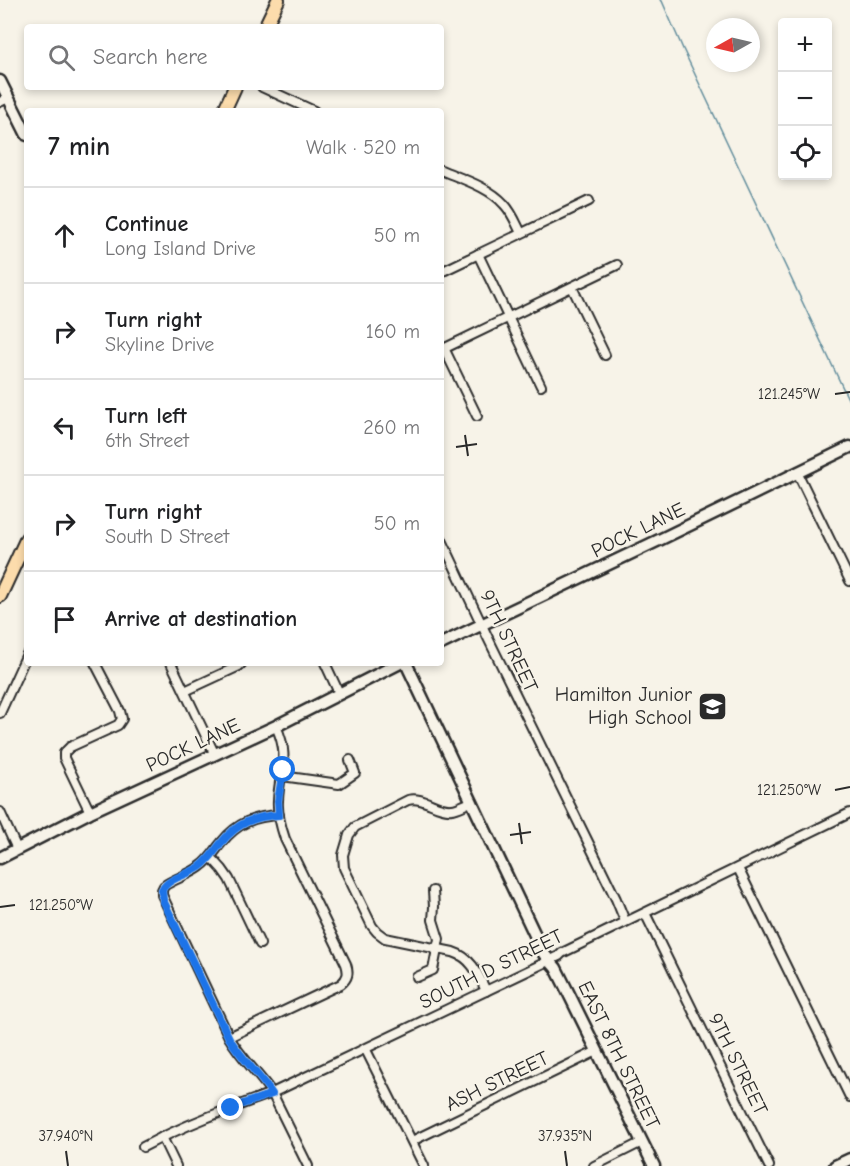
<!DOCTYPE html>
<meta charset="utf-8">
<style>
:root{--surface:#fff;--page:#f2f2f2;--text:#202124;--muted:#757577;--line:#e0e0e0}
body{margin:0;font-family:"Comic Neue",sans-serif;background:var(--page);color:var(--text)}
.controls{position:absolute;right:18px;top:18px;display:grid;overflow:hidden;border-radius:6px;box-shadow:0 3px 9px #0003}
.controls button{width:54px;height:54px;display:grid;place-items:center;padding:0;border:0;border-bottom:2px solid var(--line);background:var(--surface);color:var(--text);font:30px sans-serif}
.compass{position:absolute;left:706px;top:18px;width:54px;height:54px;border-radius:50%;background:var(--surface);box-shadow:0 3px 9px #0003;rotate:262deg}
.stop{position:absolute;width:18px;height:18px;margin:-14px;border:4px solid #1a73e8;border-radius:50%;background:#fff}
.stop.end{background:#1a73e8;border-color:#fff;box-shadow:0 2px 6px #0008}
.list{margin:0;padding:0;list-style:none}
h2{display:flex;justify-content:space-between;align-items:center;height:78px;margin:0;padding:0 24px;font-size:26px}
h2 small{font-size:20px;font-weight:400;color:var(--muted)}
.list li{display:grid;grid-template-columns:39px 1fr auto;gap:18px;align-items:center;box-sizing:border-box;height:96px;padding:0 24px;border-top:2px solid var(--line)}
.list b{display:block;font-size:22px;white-space:nowrap}
.list p{margin:0;font-size:20px;white-space:nowrap;color:var(--muted)}
.list em{font-size:20px;font-style:normal;color:var(--muted)}
.icon{flex:none;width:33px;height:33px;fill:none;stroke:currentColor;stroke-width:2;stroke-linecap:round;stroke-linejoin:round}
.map{position:relative;flex:none;width:850px;height:1166px;overflow:hidden}
.search{position:absolute;background:var(--surface);box-shadow:0 3px 9px #0003;left:24px;top:24px;width:420px;height:66px;display:flex;align-items:center;gap:15px;box-sizing:border-box;padding:0 21px;border-radius:6px;color:var(--muted);font-size:22px}
.panel{position:absolute;background:var(--surface);box-shadow:0 3px 9px #0003;left:24px;top:108px;width:420px;height:558px;border-radius:6px}
.map>svg:first-child{display:block}
.lines{fill:none;stroke-linecap:round;stroke-linejoin:round}
.stream{stroke:#628d9c;stroke-width:1.5}
.street-casing{stroke:#2b2b2b;stroke-width:12}
.secondary-casing{stroke:#2b2b2b;stroke-width:15}
.primary-casing{stroke:#2b2b2b;stroke-width:16}
.street{stroke:#f7f3e8;stroke-width:8}
.secondary{stroke:#f7f3e8;stroke-width:10}
.primary{stroke:#fcdcac;stroke-width:12}
.route{stroke:#1a73e8;stroke-width:8}
.ticks{fill:none;stroke:#2b2b2b;stroke-width:2}
.labels{text-anchor:middle;dominant-baseline:central;stroke-width:5;stroke-linejoin:round;paint-order:stroke}
.street-label{font-size:20px;fill:#2b2b2b;stroke:#f7f3e8}
.poi-label{font-size:20px;fill:#2b2b2b;stroke:#f7f3e8;text-anchor:end}
.ticks-label{font-size:15px;text-anchor:middle;fill:#2b2b2b;stroke:#f7f3e8;stroke-width:5;stroke-linejoin:round;paint-order:stroke}
</style>
<div class="map">
<svg width="850" height="1166" viewBox="0 0 850 1166">
<rect width="100%" height="100%" fill="#f7f3e8"/>
<filter id="ink" filterUnits="userSpaceOnUse"><feTurbulence type="fractalNoise" baseFrequency=".0167" numOctaves="2"/><feDisplacementMap in="SourceGraphic" scale="12" xChannelSelector="R" yChannelSelector="G"/><feConvolveMatrix kernelMatrix="1 2 1 2 8 2 1 2 1" color-interpolation-filters="sRGB"/></filter>
<g filter="url(#ink)">
<g class="lines">
<path class="stream" d="M 660,0 L 662,1 L 683,49 L 850,403"/>
<defs>
<g id="street">
<path d="M 262,87 L 314,111"/>
<path d="M 0,102 L 8,98"/>
<path d="M 441,170 C 462,179 489,187 504,204 C 512,212 516,223 521,233"/>
<path d="M 478,254 L 541,386"/>
<path d="M 441,272 L 589,201"/>
<path d="M 572,287 L 605,355"/>
<path d="M 444,348 L 477,416"/>
<path d="M 441,350 L 617,265"/>
<path d="M 797,472 L 850,581"/>
<path d="M 441,538 L 488,638 L 616,899 L 625,921"/>
<path d="M 171,663 L 215,755"/>
<path d="M 325,663 L 339,693"/>
<path d="M 185,691 L 239,666 L 242,663"/>
<path d="M 0,713 L 27,654"/>
<path d="M 282,776 L 339,784 L 355,773 L 350,760"/>
<path d="M 471,802 C 465,804 458,809 452,809 C 437,811 424,796 408,800 L 355,827 L 349,835 L 343,855 L 344,868 L 372,926 L 377,932 L 385,938 L 453,952 C 472,958 478,974 486,991"/>
<path d="M 0,812 L 17,849"/>
<path d="M 90,812 L 64,758 L 64,753 L 70,747 L 118,725 L 122,719 L 120,711 L 95,663"/>
<path d="M 279,815 C 255,816 237,823 222,842 C 215,850 210,860 201,866 C 190,875 175,878 164,886 L 162,890 L 162,895 L 229,1037 C 241,1058 259,1074 272,1093 L 308,1166"/>
<path d="M 211,857 L 222,869 L 229,879 L 260,944"/>
<path d="M 738,868 L 850,1097"/>
<path d="M 645,913 L 769,1166"/>
<path d="M 417,977 L 433,970 L 439,939 L 433,920 L 434,907 L 433,891"/>
<path d="M 229,1037 L 341,984 C 348,978 349,973 346,964 L 285,839 C 281,827 277,814 278,801 C 279,770 291,759 276,726"/>
<path d="M 365,1048 L 424,1166"/>
<path d="M 162,1137 L 176,1166"/>
<path d="M 412,1141 L 597,1051"/>
<path d="M 143,1147 C 184,1125 228,1109 272,1093 L 559,956 L 562,953 L 850,813"/>
<path d="M 594,1166 L 642,1142"/>
</g>
<g id="secondary">
<path d="M 0,81 L 27,135"/>
<path d="M 441,644 L 657,541 L 850,447"/>
<path d="M 406,663 L 544,954 L 556,968 L 565,986 L 654,1166"/>
<path d="M 0,858 L 90,812 L 276,726 L 400,663"/>
<path d="M 835,1166 L 850,1159"/>
</g>
<g id="primary">
<path d="M 265,27 L 278,0"/>
<path d="M 224,111 L 235,87"/>
<path d="M 0,596 L 27,538"/>
</g>
</defs>
<use href="#street" class="street-casing"/>
<use href="#secondary" class="secondary-casing"/>
<use href="#primary" class="primary-casing"/>
<use href="#street" class="street"/>
<use href="#secondary" class="secondary"/>
<use href="#primary" class="primary"/>
</g>
</g>
<g class="lines" filter="url(#ink)">
<path class="route" d="M 231,1108 L 272,1094 C 259,1074 241,1058 229,1038 L 163,900 L 162,890 C 169,877 189,875 201,866 C 209,860 215,850 222,842 C 237,823 255,816 279,815 L 278,801 L 283,770"/>
</g>
<path class="ticks" d="M 835,394 L 850,392M 465,435 L 468,456M 456,447 L 477,444M 835,790 L 850,787M 519,823 L 522,844M 510,835 L 531,832M 0,907 L 15,905M 66,1151 L 68,1166M 565,1151 L 567,1166"/>
<defs>
<symbol id="school-square" viewBox="-11 -11 22 22"><rect x="-9" y="-9" width="18" height="18" rx="4" fill="#2b2b2b" stroke="#f7f3e8"/><path d="M0-5L7-2L0 1L-7-2ZM-4 1L0 2.5L4 1V4Q0 6-4 4Z" fill="#fff"/></symbol>
</defs>
<g fill-rule="evenodd">
<use href="#school-square" x="696" y="690" width="33" height="33"/>
</g>
<g class="labels">
<g class="street-label">
<text transform="translate(638 530) rotate(-26)">POCK LANE</text>
<text transform="translate(509 641) rotate(65)">9TH STREET</text>
<text transform="translate(193 745) rotate(-25)">POCK LANE</text>
<text transform="translate(491 969) rotate(-26)">SOUTH D STREET</text>
<text transform="translate(619 1055) rotate(64)">EAST 8TH STREET</text>
<text transform="translate(738 1064) rotate(64)">9TH STREET</text>
<text transform="translate(497 1081) rotate(-26)">ASH STREET</text>
</g>
<g class="poi-label">
<text x="692" y="694">Hamilton Junior<tspan x="692" dy="23">High School</tspan></text>
</g>
</g>
<g class="ticks-label">
<text x="789" y="399">121.245°W</text>
<text x="789" y="795">121.250°W</text>
<text x="61" y="910">121.250°W</text>
<text x="66" y="1141">37.940°N</text>
<text x="565" y="1141">37.935°N</text>
</g>
</svg>
<div class="controls">
<button>+</button>
<button>−</button>
<button><svg class="icon" aria-label="locate" viewBox="0 0 24 24"><circle cx="12" cy="12" r="6"/><path d="M12 2v4M12 18v4M2 12h4M18 12h4"/></svg></button>
</div>
<svg class="compass" viewBox="-18 -18 36 36"><path d="M0-13l5 13h-10z" fill="#e53935"/><path d="M0 13l5-13h-10z" fill="#757577"/></svg>
<div class="stop" style="left:283px;top:770px"></div>
<div class="stop end" style="left:231px;top:1108px"></div>
<div class="search"><svg class="icon" aria-label="search" viewBox="0 0 24 24"><circle cx="10" cy="10" r="6"/><path d="M15 15l6 6"/></svg>Search here</div>
<section class="panel">
<h2>7 min<small>Walk · 520 m</small></h2>
<ul class="list">
<li><svg class="icon" aria-label="ahead" viewBox="0 0 24 24"><path d="M12 20V5M6 11l6-6 6 6"/></svg><div><b>Continue</b><p>Long Island Drive</p></div><em>50 m</em></li>
<li><svg class="icon" aria-label="right" viewBox="0 0 24 24"><path d="M7 20v-9h11M14 6l5 5-5 5"/></svg><div><b>Turn right</b><p>Skyline Drive</p></div><em>160 m</em></li>
<li><svg class="icon" aria-label="left" viewBox="0 0 24 24"><path d="M17 20v-9H6M10 6l-5 5 5 5"/></svg><div><b>Turn left</b><p>6th Street</p></div><em>260 m</em></li>
<li><svg class="icon" aria-label="right" viewBox="0 0 24 24"><path d="M7 20v-9h11M14 6l5 5-5 5"/></svg><div><b>Turn right</b><p>South D Street</p></div><em>50 m</em></li>
<li><svg class="icon" aria-label="arrive" viewBox="0 0 24 24"><path d="M6 21V4h12l-3 4 3 4H6"/></svg><div><b>Arrive at destination</b></div></li>
</ul>
</section>
</div>
